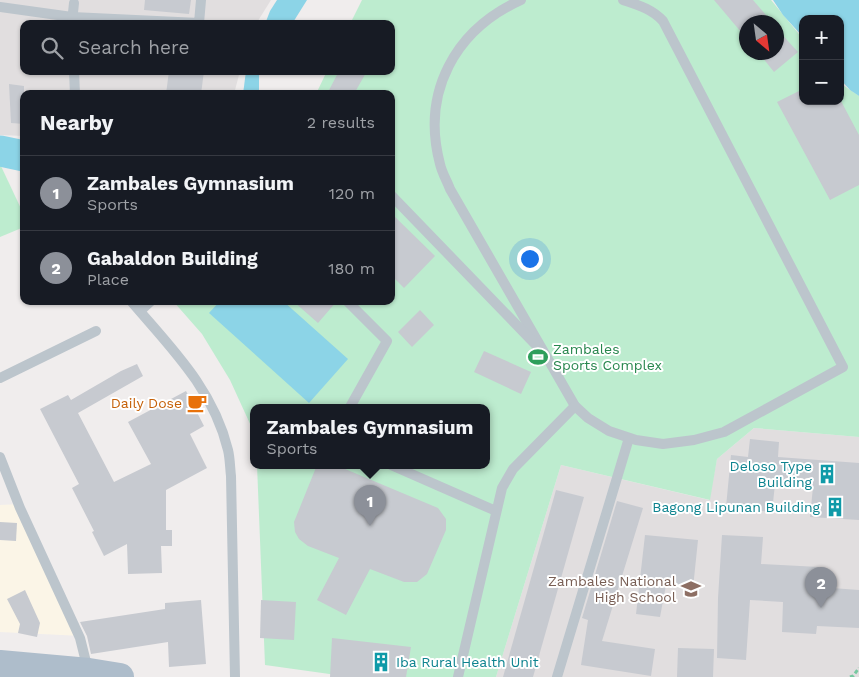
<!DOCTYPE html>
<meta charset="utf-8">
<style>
:root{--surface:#171b24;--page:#242831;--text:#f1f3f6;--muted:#9ea1a6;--line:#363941;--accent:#8c9099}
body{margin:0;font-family:"Work Sans",sans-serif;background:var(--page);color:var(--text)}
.controls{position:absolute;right:15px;top:15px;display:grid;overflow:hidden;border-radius:10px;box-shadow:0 1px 4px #0004}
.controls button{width:45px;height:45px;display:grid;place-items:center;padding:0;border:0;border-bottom:1px solid var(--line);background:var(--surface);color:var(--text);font:25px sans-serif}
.compass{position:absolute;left:739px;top:15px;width:45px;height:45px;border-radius:50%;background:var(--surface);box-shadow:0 1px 4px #0004;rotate:151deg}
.you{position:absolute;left:529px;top:258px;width:18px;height:18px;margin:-12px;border:4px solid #fff;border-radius:50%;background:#1a73e8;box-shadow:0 0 0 8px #1a73e833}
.badge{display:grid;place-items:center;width:32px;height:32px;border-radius:50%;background:var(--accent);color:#fff;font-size:16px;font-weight:700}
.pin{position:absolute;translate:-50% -41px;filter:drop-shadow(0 1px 2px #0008)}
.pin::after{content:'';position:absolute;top:26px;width:18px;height:15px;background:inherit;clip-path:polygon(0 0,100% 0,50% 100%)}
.popup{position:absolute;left:250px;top:404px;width:240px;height:65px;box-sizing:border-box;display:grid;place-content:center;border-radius:10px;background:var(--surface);filter:drop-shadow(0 1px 4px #0005);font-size:16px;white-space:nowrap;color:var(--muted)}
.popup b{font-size:19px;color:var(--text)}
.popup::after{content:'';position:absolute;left:50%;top:100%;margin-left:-10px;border:10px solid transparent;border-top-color:var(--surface)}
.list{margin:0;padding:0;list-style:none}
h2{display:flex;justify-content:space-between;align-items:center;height:65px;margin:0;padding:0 20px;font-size:21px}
h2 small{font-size:16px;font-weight:400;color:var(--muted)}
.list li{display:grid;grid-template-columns:32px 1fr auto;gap:15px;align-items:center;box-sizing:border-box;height:75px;padding:0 20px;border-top:1px solid var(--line)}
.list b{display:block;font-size:19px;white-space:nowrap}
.list p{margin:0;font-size:16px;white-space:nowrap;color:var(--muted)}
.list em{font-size:16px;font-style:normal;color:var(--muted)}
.icon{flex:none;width:28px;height:28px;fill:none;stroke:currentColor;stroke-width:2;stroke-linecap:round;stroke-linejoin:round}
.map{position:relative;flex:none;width:859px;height:677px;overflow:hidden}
.search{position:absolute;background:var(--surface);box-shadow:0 1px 4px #0004;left:20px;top:20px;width:375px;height:55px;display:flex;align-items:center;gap:12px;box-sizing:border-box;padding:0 18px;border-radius:10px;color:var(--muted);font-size:19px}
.panel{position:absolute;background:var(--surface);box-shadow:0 1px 4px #0004;left:20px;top:90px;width:375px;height:215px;border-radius:10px}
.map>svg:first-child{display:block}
.commercial{fill:#fbf5e7}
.education{fill:#e1dedf}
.green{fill:#bdeccf;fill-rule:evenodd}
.water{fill:#8cd4e7}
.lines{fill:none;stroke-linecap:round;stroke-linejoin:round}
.river{stroke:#8cd4e7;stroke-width:31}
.building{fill:#c7cad0}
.path{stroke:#77c8a0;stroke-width:3;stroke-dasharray:4 2.5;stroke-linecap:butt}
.lane{stroke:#bcc5cc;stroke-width:10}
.primary{stroke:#aebdcb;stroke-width:28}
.labels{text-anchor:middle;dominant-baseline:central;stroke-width:4;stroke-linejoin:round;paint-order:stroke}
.leisure-label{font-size:14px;fill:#27864d;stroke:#fff;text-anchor:start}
.food-label{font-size:14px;fill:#c56008;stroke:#fff;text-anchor:end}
.culture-label{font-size:14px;fill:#0d838f;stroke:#fff;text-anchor:end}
.education-label{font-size:14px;fill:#785e54;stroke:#fff;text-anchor:end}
</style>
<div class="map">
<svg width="859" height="677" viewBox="0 0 859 677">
<rect width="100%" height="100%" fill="#f0eded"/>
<path class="commercial" d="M 20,504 L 82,636 L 0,632 L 0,505 Z"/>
<g class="education">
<path d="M 0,0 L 271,0 L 256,24 L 24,24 L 24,71 L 240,71 L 234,94 L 24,94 L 24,136 L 0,135 Z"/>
<path d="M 754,428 L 859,437 L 859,677 L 496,677 L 561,465 L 709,500 L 717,459 Z"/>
</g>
<g class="green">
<path d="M 362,0 L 771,0 L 803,39 L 803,101 L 840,101 L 840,83 L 859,96 L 859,437 L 754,428 L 717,459 L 710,500 L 561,465 L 496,677 L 351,677 L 265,665 L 257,465 L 486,465 L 486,407 L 254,407 L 254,445 L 251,426 L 230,380 L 202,334 L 173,301 L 391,301 L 391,94 L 316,94 L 327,71 L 391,71 L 391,24 L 350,24 ZM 746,22 L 776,22 L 776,52 L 746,52 Z"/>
<path d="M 0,164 L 24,215 L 24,227 L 0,237 Z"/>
</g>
<g class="water">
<path d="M 277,0 L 307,0 L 292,24 L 265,24 L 270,11 Z"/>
<path d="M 773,0 L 859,0 L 859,96 L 850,90 L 840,79 L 840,19 L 803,19 L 803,37 L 783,15 Z"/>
<path d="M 246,71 L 259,71 L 259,94 L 243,94 Z"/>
<path d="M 220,301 L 283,301 L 348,359 L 309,403 L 209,313 Z"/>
</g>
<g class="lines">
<path class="river" d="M 0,151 L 24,156"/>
</g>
<g class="building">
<path d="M 145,0 L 191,0 L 189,14 L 144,10 Z"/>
<path d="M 714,0 L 753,0 L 772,22 L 746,22 L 746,38 Z"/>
<path d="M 776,28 L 798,52 L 774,72 L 758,52 L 776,52 Z"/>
<path d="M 169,71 L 204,71 L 201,94 L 166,94 Z"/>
<path d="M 339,71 L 367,71 L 354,94 L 327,94 Z"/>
<path d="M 9,84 L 24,86 L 24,124 L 11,123 Z"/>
<path d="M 803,89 L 803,101 L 841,101 L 859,135 L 859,185 L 830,200 L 777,102 Z"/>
<path d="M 391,213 L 435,256 L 404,288 L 391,275 Z"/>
<path d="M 293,301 L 337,301 L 318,323 Z"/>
<path d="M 420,310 L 434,325 L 412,347 L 398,332 Z"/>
<path d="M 484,351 L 531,372 L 521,394 L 474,372 Z"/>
<path d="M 137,364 L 143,376 L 78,413 L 114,482 L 151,464 L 128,422 L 186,391 L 204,426 L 190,434 L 207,468 L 166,490 L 166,530 L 172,530 L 172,546 L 161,546 L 162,573 L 128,574 L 127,544 L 104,556 L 92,532 L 94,531 L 72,488 L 79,484 L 40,409 L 68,395 L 71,400 L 121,371 Z"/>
<path d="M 750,439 L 779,442 L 778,457 L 859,463 L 859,520 L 810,517 L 813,487 L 775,484 L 772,512 L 726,507 L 731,455 L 748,457 Z"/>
<path d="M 317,465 L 338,466 L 438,508 L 446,519 L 446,530 L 427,574 L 417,582 L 404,582 L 370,569 L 346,615 L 317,600 L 339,558 L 308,546 L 299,539 L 295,532 L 294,522 Z"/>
<path d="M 556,490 L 584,497 L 533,677 L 503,677 Z"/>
<path d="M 617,501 L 643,508 L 602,641 L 655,649 L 651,676 L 581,665 L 588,620 L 582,618 Z"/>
<path d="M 0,522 L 17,523 L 16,541 L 0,540 Z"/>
<path d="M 645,535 L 698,540 L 693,588 L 666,585 L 660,617 L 636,614 Z"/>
<path d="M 722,535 L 763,537 L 761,564 L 819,567 L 818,587 L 859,590 L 859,628 L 817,626 L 816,634 L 782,632 L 783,602 L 750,600 L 746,660 L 717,658 L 718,598 Z"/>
<path d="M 25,590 L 40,623 L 37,637 L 18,633 L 20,624 L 7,599 Z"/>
<path d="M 201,600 L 206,664 L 169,667 L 168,642 L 91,654 L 87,636 L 80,622 L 165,609 L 165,603 Z"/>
<path d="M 261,600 L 296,602 L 294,640 L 260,638 Z"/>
<path d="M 332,638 L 411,647 L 406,677 L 330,677 Z"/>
<path d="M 678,648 L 714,649 L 713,677 L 677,677 Z"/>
</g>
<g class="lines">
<path class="path" d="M 850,677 L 853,676 L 859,668"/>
<g class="lane">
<path d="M 521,0 C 455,30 421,92 440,164 C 442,173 447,181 450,189 L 575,406 L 588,418 L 609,431 L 636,440 L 663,444 L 694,440 L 724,432 L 843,367 L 663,21 C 652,9 638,5 623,0"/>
<path d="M 0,7 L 72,17 L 199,23 L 201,0"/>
<path d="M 72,22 L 74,3"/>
<path d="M 74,71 L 75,94"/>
<path d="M 391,195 L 535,344"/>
<path d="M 131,301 C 170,347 213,388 228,450 C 230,458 230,468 231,476 L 235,677"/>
<path d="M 347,301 L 387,341 L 350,407"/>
<path d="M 140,311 L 151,301"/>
<path d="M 0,378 L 96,331"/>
<path d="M 0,457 L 20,508 L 80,638 L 88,670"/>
<path d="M 391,465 L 496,511"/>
<path d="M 458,677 L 502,488 L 513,469 L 575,406"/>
<path d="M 557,677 L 629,438"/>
</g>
<path class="primary" d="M 0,664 L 89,672 L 120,677"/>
</g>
<defs>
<symbol id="stadium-bare" viewBox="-9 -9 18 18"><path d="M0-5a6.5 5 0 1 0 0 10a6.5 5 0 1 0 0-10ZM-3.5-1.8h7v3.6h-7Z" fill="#2e9e5b" stroke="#fff" stroke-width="2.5" paint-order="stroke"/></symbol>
<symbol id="cafe-bare" viewBox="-9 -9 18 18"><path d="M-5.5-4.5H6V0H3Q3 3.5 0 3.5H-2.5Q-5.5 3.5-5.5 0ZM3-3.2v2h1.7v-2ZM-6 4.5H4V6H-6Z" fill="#e8710a" stroke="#fff" stroke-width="2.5" paint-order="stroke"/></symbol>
<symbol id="building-bare" viewBox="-9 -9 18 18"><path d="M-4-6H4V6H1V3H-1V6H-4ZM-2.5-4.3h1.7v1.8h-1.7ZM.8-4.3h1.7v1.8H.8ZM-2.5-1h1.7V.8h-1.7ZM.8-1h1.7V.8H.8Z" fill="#0f9aa8" stroke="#fff" stroke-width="2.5" paint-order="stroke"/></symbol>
<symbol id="school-bare" viewBox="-9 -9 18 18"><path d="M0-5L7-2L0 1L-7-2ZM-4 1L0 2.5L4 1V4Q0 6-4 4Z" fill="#8d6e63" stroke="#fff" stroke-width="2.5" paint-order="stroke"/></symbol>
</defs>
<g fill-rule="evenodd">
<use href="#stadium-bare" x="524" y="343" width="28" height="28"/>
<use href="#cafe-bare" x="183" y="389" width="28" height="28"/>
<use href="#building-bare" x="813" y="460" width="28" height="28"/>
<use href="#building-bare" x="821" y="493" width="28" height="28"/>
<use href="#school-bare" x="677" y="575" width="28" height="28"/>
<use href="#building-bare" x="367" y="648" width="28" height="28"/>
</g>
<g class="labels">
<g class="leisure-label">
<text x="553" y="349">Zambales<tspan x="553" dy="16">Sports Complex</tspan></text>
</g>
<g class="food-label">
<text x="182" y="403">Daily Dose</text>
</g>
<g class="culture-label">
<text x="812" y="466">Deloso Type<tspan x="812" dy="16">Building</tspan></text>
<text x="820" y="507">Bagong Lipunan Building</text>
<text x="396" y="662" text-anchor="start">Iba Rural Health Unit</text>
</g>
<g class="education-label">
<text x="676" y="581">Zambales National<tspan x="676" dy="16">High School</tspan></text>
</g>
</g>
</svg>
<div class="controls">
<button>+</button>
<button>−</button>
</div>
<svg class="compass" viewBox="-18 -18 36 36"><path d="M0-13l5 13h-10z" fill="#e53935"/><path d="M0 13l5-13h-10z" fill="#9ea1a6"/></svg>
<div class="you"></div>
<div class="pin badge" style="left:370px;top:526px">1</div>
<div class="popup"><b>Zambales Gymnasium</b>Sports</div>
<div class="pin badge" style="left:821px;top:608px">2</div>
<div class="search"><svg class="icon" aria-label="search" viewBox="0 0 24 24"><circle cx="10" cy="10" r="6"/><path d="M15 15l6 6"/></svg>Search here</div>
<section class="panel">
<h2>Nearby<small>2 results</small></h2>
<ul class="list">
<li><span class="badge">1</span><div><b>Zambales Gymnasium</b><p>Sports</p></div><em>120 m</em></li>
<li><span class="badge">2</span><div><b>Gabaldon Building</b><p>Place</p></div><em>180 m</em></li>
</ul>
</section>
</div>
